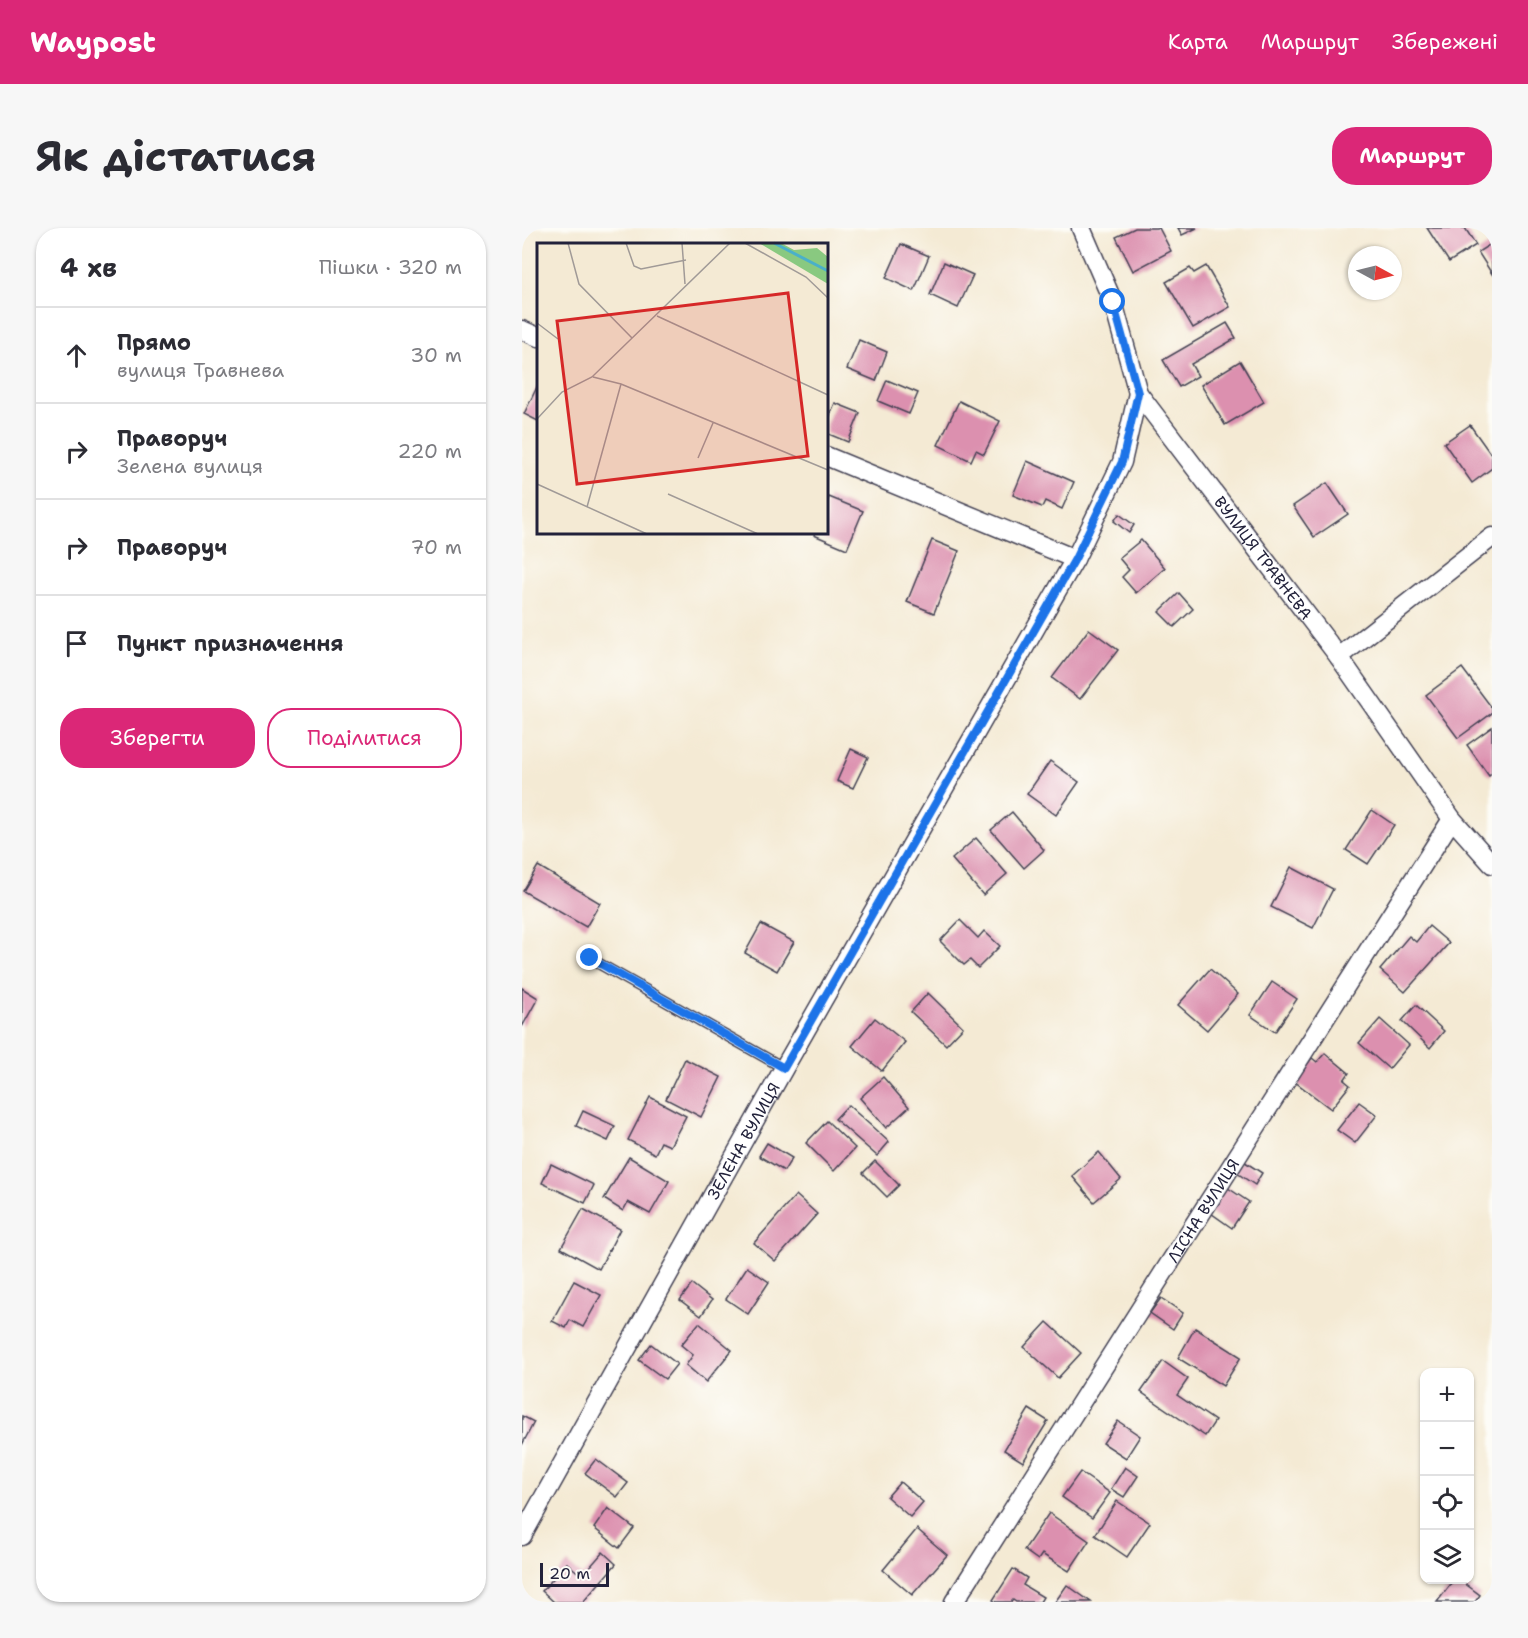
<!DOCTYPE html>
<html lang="uk">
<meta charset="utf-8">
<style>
:root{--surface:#fff;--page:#f7f7f7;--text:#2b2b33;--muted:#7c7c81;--line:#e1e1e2;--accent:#db2777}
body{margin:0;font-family:"Shantell Sans",sans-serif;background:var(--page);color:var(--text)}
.controls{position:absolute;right:18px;bottom:18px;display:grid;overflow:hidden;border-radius:12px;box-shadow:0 2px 4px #0004}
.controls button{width:54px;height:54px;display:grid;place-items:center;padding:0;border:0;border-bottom:2px solid var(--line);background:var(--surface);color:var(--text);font:30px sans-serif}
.compass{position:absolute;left:826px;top:18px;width:54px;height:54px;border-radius:50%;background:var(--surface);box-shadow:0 2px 4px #0004;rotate:97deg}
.scale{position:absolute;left:18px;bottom:15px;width:69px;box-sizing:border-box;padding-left:6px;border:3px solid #22223b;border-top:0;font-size:16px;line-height:21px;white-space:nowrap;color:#22223b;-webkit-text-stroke:4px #fdfcf7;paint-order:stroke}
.stop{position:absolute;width:18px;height:18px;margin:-14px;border:4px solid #1a73e8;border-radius:50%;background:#fff}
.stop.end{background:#1a73e8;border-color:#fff;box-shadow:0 2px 6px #0008}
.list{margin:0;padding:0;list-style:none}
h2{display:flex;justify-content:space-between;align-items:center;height:78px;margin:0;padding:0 24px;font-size:26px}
h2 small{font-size:20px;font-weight:400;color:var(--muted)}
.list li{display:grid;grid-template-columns:39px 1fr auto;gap:18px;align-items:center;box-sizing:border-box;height:96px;padding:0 24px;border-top:2px solid var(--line)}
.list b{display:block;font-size:22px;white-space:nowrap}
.list p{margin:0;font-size:20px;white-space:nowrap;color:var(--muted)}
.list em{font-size:20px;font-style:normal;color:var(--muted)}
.actions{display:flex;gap:12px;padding:18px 24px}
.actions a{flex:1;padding:14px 0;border:2px solid var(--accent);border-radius:24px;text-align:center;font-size:21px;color:var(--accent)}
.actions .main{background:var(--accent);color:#fff}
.icon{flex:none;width:33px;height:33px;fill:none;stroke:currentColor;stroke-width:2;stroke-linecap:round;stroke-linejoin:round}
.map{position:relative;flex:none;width:970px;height:1374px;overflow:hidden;border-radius:24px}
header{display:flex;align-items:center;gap:36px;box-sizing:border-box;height:84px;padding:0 30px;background:var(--accent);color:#fff}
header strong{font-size:28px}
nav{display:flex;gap:33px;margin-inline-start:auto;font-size:21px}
.intro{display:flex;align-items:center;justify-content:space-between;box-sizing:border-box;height:144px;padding:0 36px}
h1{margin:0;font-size:42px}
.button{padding:15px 27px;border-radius:24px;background:var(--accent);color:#fff;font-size:21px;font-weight:700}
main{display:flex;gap:36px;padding:0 36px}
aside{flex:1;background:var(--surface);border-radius:24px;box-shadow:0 2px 4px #0004}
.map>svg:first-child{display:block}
.building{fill:#dc90af}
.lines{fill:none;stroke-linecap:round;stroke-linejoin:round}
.lane-casing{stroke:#424052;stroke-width:12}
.street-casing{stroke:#424052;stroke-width:21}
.lane{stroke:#fff;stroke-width:9}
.street{stroke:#fff;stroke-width:18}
.route{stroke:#1a73e8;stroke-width:8}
.labels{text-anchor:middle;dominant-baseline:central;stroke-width:4.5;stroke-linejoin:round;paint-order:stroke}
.street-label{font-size:16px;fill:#22223b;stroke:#fdfcf7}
.inset-river{fill:none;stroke:#4ab0c9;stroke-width:3}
.inset-road{fill:none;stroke:#a09a97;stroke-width:1.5}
.view{fill:#d62828;fill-opacity:0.15;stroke:#d62828;stroke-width:3}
.inset-edge{fill:none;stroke:#22223b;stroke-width:3}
</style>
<header>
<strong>Waypost</strong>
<nav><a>Карта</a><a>Маршрут</a><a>Збережені</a></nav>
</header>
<div class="intro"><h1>Як дістатися</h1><a class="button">Маршрут</a></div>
<main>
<aside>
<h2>4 хв<small>Пішки · 320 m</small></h2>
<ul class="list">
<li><svg class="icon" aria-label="ahead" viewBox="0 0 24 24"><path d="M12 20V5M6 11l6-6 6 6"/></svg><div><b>Прямо</b><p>вулиця Травнева</p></div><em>30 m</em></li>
<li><svg class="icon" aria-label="right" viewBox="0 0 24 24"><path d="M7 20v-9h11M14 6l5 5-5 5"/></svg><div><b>Праворуч</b><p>Зелена вулиця</p></div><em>220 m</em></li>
<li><svg class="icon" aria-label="right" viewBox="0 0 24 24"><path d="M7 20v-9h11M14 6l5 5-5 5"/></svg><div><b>Праворуч</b></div><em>70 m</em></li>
<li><svg class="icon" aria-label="arrive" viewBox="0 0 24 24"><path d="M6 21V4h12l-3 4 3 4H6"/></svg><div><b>Пункт призначення</b></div></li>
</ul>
<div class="actions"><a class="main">Зберегти</a><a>Поділитися</a></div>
</aside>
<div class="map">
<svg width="970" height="1374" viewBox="0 0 970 1374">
<rect width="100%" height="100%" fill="#fdfcf7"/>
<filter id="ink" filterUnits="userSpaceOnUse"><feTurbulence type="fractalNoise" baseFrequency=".0167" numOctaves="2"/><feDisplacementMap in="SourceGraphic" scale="12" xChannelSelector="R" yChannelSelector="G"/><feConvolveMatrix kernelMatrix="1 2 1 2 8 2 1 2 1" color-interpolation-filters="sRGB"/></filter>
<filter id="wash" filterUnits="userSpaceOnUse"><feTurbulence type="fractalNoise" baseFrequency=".008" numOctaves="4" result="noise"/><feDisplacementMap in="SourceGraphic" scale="24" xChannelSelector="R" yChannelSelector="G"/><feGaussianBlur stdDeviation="1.35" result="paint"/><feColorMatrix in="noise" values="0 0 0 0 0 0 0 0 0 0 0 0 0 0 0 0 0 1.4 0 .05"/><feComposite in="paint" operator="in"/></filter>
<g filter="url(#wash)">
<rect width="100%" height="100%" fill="#f4ead4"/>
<g id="blocks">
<g class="building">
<path d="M 613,0 L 637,0 L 649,23 L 611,43 L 594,9 Z"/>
<path d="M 656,0 L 675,0 L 660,7 Z"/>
<path d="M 905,0 L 943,0 L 954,17 L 927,34 Z"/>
<path d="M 970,15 L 970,46 L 956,24 Z"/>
<path d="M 379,16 L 407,28 L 392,63 L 364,50 Z"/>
<path d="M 422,34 L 451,47 L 436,80 L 408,67 Z"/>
<path d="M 684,38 L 708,79 L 671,100 L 644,54 L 668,40 L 672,45 Z"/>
<path d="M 705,95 L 714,110 L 669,136 L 676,148 L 657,159 L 641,132 Z"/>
<path d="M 337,112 L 365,124 L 354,153 L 325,141 Z"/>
<path d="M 718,133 L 742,174 L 703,197 L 679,157 Z"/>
<path d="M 365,152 L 396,165 L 387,186 L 356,173 Z"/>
<path d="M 16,157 L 16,193 L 2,186 Z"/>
<path d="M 437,173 L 478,193 L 462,226 L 454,222 L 449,233 L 416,217 Z"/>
<path d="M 313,175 L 338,185 L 326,214 L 304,205 L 304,197 Z"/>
<path d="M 948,197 L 970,228 L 970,240 L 950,255 L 922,215 Z"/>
<path d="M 505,233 L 552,254 L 540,281 L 523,273 L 520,279 L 491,267 Z"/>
<path d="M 805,255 L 826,286 L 792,309 L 771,278 Z"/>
<path d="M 307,269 L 341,283 L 325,321 L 292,307 L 293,304 L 304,304 L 304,276 Z"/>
<path d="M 597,286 L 612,297 L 607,305 L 592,293 Z"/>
<path d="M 410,312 L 437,323 L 412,385 L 385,374 Z"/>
<path d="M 619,312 L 643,340 L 614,365 L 600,349 L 607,342 L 597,330 Z"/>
<path d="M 657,365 L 671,381 L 652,399 L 637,384 Z"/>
<path d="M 567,401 L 596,422 L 558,471 L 530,450 Z"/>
<path d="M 940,440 L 970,480 L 970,485 L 936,510 L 904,467 Z"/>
<path d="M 970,499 L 970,545 L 967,548 L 945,517 Z"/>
<path d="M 329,521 L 346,529 L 331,560 L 315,553 Z"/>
<path d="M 528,533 L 557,554 L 534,587 L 505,566 Z"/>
<path d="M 850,582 L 872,597 L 846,636 L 824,622 Z"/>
<path d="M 490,584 L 522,622 L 502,640 L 469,602 Z"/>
<path d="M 454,610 L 485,646 L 461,667 L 430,631 Z"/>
<path d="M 16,638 L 78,675 L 64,699 L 1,663 Z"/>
<path d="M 769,639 L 811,661 L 791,700 L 749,679 Z"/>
<path d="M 438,692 L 456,710 L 462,703 L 478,718 L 456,740 L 448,732 L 442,737 L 418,713 Z"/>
<path d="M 239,696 L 272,714 L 255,743 L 223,725 Z"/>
<path d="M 907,698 L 927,715 L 883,764 L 858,742 L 887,708 L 894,714 Z"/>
<path d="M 688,741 L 716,766 L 685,802 L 656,777 Z"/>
<path d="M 750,754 L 775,771 L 753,804 L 728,787 Z"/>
<path d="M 0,760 L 16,770 L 0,799 Z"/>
<path d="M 406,765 L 441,799 L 424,817 L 389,784 Z"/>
<path d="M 894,777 L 922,803 L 908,820 L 880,793 Z"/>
<path d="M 353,790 L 383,814 L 360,843 L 330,818 Z"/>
<path d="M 858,791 L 887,817 L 867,841 L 837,815 Z"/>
<path d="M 803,825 L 827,845 L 822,852 L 828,857 L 809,881 L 772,853 L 790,830 L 795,834 Z"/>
<path d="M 163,831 L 199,849 L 179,889 L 144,871 Z"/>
<path d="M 361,849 L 387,879 L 364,900 L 338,870 Z"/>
<path d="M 128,869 L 164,888 L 148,918 L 139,914 L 133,926 L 106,912 Z"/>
<path d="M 837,874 L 855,887 L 833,915 L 815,902 Z"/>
<path d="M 326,877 L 367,914 L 355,928 L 313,891 Z"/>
<path d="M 61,883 L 93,898 L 86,913 L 54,898 Z"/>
<path d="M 305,893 L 333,920 L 312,943 L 284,915 Z"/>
<path d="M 245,915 L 270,930 L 262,943 L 237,928 Z"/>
<path d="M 577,924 L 599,951 L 572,974 L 550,948 Z"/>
<path d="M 107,929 L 147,953 L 128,986 L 106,974 L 101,983 L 82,971 Z"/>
<path d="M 720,932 L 740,945 L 733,957 L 712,943 Z"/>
<path d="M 353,933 L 377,957 L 365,969 L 341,945 Z"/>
<path d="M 29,936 L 72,957 L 63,975 L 20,955 Z"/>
<path d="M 703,958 L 727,974 L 710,1000 L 686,983 Z"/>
<path d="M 274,967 L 295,986 L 253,1033 L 232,1015 Z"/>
<path d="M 61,981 L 98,1001 L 77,1041 L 39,1020 Z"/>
<path d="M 225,1039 L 247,1054 L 226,1086 L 204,1071 Z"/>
<path d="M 52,1053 L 79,1067 L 61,1099 L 48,1092 L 44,1100 L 30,1093 Z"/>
<path d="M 170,1056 L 190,1072 L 179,1088 L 158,1072 Z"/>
<path d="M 639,1070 L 661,1085 L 651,1101 L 628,1085 Z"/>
<path d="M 525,1094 L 559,1125 L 536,1150 L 502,1119 Z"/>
<path d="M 177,1095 L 210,1122 L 184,1154 L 164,1137 L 171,1127 L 159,1117 Z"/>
<path d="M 673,1100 L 719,1129 L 701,1158 L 656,1130 Z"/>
<path d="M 129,1116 L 155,1136 L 143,1151 L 117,1132 Z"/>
<path d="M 641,1133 L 666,1151 L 655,1167 L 693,1193 L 683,1208 L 619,1164 Z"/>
<path d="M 507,1181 L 526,1193 L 501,1234 L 482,1222 Z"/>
<path d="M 0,1188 L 12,1194 L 0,1217 Z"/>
<path d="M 596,1193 L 618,1208 L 604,1230 L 581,1215 Z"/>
<path d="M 74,1231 L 106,1255 L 95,1269 L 63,1245 Z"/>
<path d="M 603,1239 L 616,1248 L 602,1269 L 589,1261 Z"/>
<path d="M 558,1244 L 588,1265 L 570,1290 L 540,1269 Z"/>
<path d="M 378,1254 L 401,1274 L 388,1289 L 365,1269 Z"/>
<path d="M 595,1273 L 628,1295 L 605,1329 L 573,1307 Z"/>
<path d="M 86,1280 L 112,1300 L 97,1320 L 72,1300 Z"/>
<path d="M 527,1285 L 567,1313 L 547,1343 L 520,1326 L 516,1332 L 502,1322 Z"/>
<path d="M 395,1301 L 425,1327 L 390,1367 L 361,1342 Z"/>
<path d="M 81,1324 L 94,1336 L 61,1374 L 32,1374 L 20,1363 L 45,1335 L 60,1348 Z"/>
<path d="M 491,1341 L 505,1350 L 501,1357 L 521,1369 L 518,1374 L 494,1374 L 491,1372 L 489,1374 L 474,1374 L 471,1372 Z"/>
<path d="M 932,1352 L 938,1352 L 958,1367 L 953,1374 L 915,1374 Z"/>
<path d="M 545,1357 L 569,1374 L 533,1374 Z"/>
</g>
</g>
</g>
<g filter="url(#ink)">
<use href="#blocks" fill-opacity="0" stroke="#424052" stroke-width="1.5"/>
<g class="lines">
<defs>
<path id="lane" d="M 67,730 L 262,840"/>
<g id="street">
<path id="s1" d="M 559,0 L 591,74 L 616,165 L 817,429 L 930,591 L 970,636"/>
<path d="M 0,102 L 16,109"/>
<path d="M 304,228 L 553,331"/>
<path d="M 817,429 L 970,309"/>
<path id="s2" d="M 0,1308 L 262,840 L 553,331 L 600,234 L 616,165"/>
<path id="s3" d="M 432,1374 L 930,591"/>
</g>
</defs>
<use href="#lane" class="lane-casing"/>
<use href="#street" class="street-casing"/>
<use href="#lane" class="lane"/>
<use href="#street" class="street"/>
</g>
</g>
<g class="lines" filter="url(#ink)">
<path class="route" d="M 68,730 L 262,840 L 553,331 L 600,234 L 616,165 L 591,74"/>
</g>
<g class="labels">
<g class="street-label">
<text stroke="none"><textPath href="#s1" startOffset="382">ВУЛИЦЯ ТРАВНЕВА</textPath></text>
<text stroke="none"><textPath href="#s2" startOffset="453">ЗЕЛЕНА ВУЛИЦЯ</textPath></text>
<text stroke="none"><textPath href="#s3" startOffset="464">ЛІСНА ВУЛИЦЯ</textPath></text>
</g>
</g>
<g transform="translate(15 15)">
<rect width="291" height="291" fill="#f4ead4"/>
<path d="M 222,0 L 244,0 L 257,7 L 280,5 L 291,14 L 291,41 Z" fill="#89c980"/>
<path class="inset-river" d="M 237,0 L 291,28"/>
<path class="inset-road" d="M 31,0 L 42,41 L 95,95M 89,0 L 97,23 L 104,26 L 149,17M 145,0 L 148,41M 208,0 L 269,34 L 291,55M 120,73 L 291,152M 0,80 L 21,96M 56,134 L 84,141 L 291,227M 0,176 L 25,149 L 55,134 L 193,0M 161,215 L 176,180M 0,241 L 110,291M 131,251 L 221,291M 50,264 L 84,141"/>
<path class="view" d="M 251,50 L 271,213 L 40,241 L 20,78 Z"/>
<rect width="291" height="291" class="inset-edge"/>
</g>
</svg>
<div class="controls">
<button>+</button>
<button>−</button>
<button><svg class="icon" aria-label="locate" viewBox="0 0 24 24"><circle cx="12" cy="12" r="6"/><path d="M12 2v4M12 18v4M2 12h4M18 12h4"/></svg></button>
<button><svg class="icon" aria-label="layers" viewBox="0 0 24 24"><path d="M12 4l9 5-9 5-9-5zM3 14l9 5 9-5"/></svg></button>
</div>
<svg class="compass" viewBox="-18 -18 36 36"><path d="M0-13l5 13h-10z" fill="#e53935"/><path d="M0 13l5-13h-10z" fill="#7c7c81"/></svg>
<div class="scale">20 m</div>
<div class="stop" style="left:591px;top:74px"></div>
<div class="stop end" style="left:68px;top:730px"></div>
</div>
</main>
